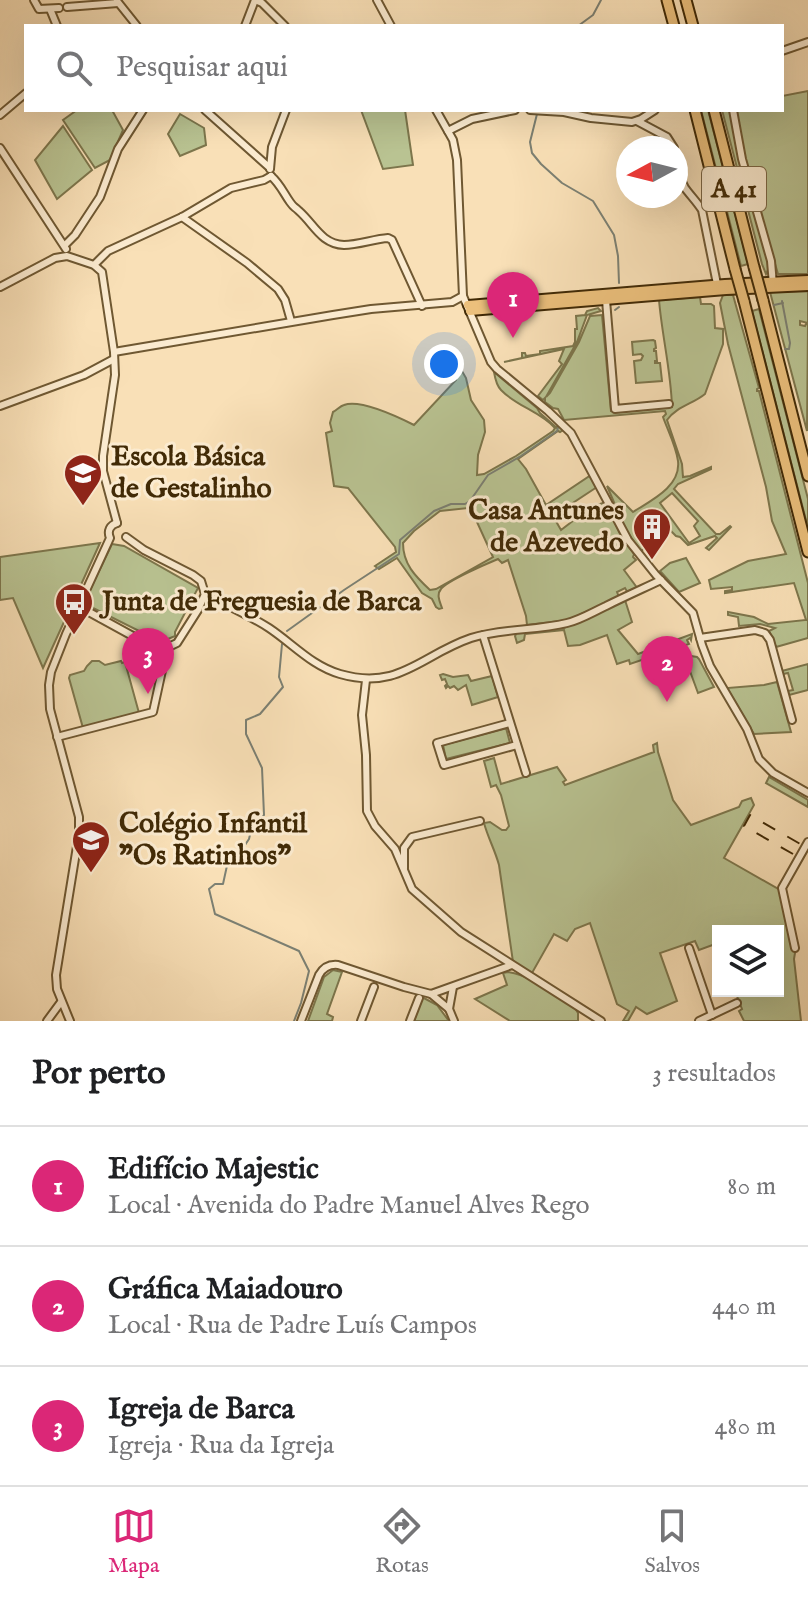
<!DOCTYPE html>
<html lang="pt">
<meta charset="utf-8">
<style>
:root{--surface:#fff;--page:#f6f6f6;--text:#202124;--muted:#757577;--line:#e0e0e0;--accent:#db2777}
body{margin:0;font-family:"IM FELL English",serif;background:var(--page);color:var(--text)}
.controls{position:absolute;right:24px;bottom:24px;display:grid;overflow:hidden;border-radius:0px;box-shadow:0 8px 32px #0002}
.controls button{width:72px;height:72px;display:grid;place-items:center;padding:0;border:0;border-bottom:2px solid var(--line);background:var(--surface);color:var(--text);font:40px sans-serif}
.compass{position:absolute;left:616px;top:136px;width:72px;height:72px;border-radius:50%;background:var(--surface);box-shadow:0 8px 32px #0002;rotate:263deg}
.you{position:absolute;left:444px;top:364px;width:28px;height:28px;margin:-20px;border:6px solid #fff;border-radius:50%;background:#1a73e8;box-shadow:0 0 0 12px #1a73e833}
.badge{display:grid;place-items:center;width:52px;height:52px;border-radius:50%;background:var(--accent);color:#fff;font-size:26px;font-weight:700}
.pin{position:absolute;translate:-50% -66px;filter:drop-shadow(0 2px 4px #0008)}
.pin::after{content:'';position:absolute;top:42px;width:28px;height:24px;background:inherit;clip-path:polygon(0 0,100% 0,50% 100%)}
.list{margin:0;padding:0;list-style:none}
h2{display:flex;justify-content:space-between;align-items:center;height:104px;margin:0;padding:0 32px;font-size:34px}
h2 small{font-size:26px;font-weight:400;color:var(--muted)}
.list li{display:grid;grid-template-columns:52px 1fr auto;gap:24px;align-items:center;box-sizing:border-box;height:120px;padding:0 32px;border-top:2px solid var(--line)}
.list b{display:block;font-size:30px;white-space:nowrap}
.list p{margin:0;font-size:26px;white-space:nowrap;color:var(--muted)}
.list em{font-size:26px;font-style:normal;color:var(--muted)}
.icon{flex:none;width:44px;height:44px;fill:none;stroke:currentColor;stroke-width:2;stroke-linecap:round;stroke-linejoin:round}
.map{position:relative;flex:none;width:808px;height:1021px;overflow:hidden}
.search{position:absolute;background:var(--surface);box-shadow:0 8px 32px #0002;left:24px;right:24px;top:24px;height:88px;display:flex;align-items:center;gap:20px;box-sizing:border-box;padding:0 28px;border-radius:0px;color:var(--muted);font-size:30px}
.sheet{height:464px;background:var(--surface)}
nav{display:flex;justify-content:space-around;align-items:center;box-sizing:border-box;height:112px;border-top:2px solid var(--line);background:var(--surface);font-size:22px;color:var(--muted)}
nav a{display:grid;justify-items:center;gap:4px}
nav .on{color:var(--accent)}
.map>svg:first-child{display:block}
.green{fill:#b9c392;stroke:#7d764c;stroke-width:2;fill-rule:evenodd}
.lines{fill:none;stroke-linecap:round;stroke-linejoin:round}
.stream{stroke:#7c8073;stroke-width:2}
.minor-casing{stroke:#6f5832;stroke-width:10}
.major-casing{stroke:#412a06;stroke-width:12}
.highway-casing{stroke:#412a06;stroke-width:13}
.minor{stroke:#fbebd0;stroke-width:6}
.major{stroke:#ecc07c;stroke-width:8}
.highway{stroke:#ecc07c;stroke-width:9}
.rail{stroke:#412a06;stroke-width:2;stroke-dasharray:14 14;stroke-linecap:butt}
.highway-bridge-casing{stroke:#412a06;stroke-width:13;stroke-linecap:butt}
.highway-bridge{stroke:#ecc07c;stroke-width:9}
.labels{text-anchor:middle;dominant-baseline:central;stroke-width:6;stroke-linejoin:round;paint-order:stroke}
.shield{fill:#fbebd0;stroke:#796443;stroke-width:2}
.shield-label{font-size:26px;font-weight:bold;fill:#412a06}
.poi-label{font-size:28px;font-weight:bold;fill:#412a06;stroke:#fbebd0;text-anchor:start}
</style>
<div class="map">
<svg width="808" height="1021" viewBox="0 0 808 1021">
<rect width="100%" height="100%" fill="#f9e0b7"/>
<filter id="stains"><feTurbulence type="fractalNoise" baseFrequency=".0025" numOctaves="4"/><feColorMatrix values="0 0 0 0 .2 0 0 0 0 .09 0 0 0 0 .02 0 0 0 .5 -.17"/></filter>
<radialGradient id="worn" r=".72"><stop offset=".6" stop-color="#630" stop-opacity="0"/><stop offset="1" stop-color="#630" stop-opacity=".3"/></radialGradient>
<g class="green">
<path d="M 808,91 L 808,274 L 778,274 L 744,159 L 736,110 L 782,110 L 782,96 Z"/>
<path d="M 77,110 L 112,110 L 123,130 L 110,160 L 95,168 L 63,120 Z"/>
<path d="M 361,110 L 405,110 L 413,165 L 383,169 Z"/>
<path d="M 701,110 L 708,110 L 748,264 L 741,266 Z"/>
<path d="M 722,110 L 731,110 L 765,243 L 769,268 L 766,274 L 762,264 Z"/>
<path d="M 180,114 L 204,128 L 206,145 L 180,156 L 168,134 Z"/>
<path d="M 63,126 L 92,170 L 57,199 L 35,160 Z"/>
<path d="M 808,291 L 808,323 L 800,321 L 800,325 L 805,326 L 806,324 L 808,324 L 807,431 L 770,292 Z"/>
<path d="M 723,295 L 733,295 L 759,388 L 757,389 L 757,391 L 759,391 L 808,583 L 808,638 L 776,647 L 769,631 L 775,628 L 760,624 L 739,626 L 738,617 L 728,615 L 728,612 L 754,617 L 768,624 L 806,620 L 794,583 L 725,593 L 725,591 L 732,590 L 732,587 L 711,589 L 709,580 L 748,561 L 786,554 L 772,521 L 766,487 L 728,344 L 720,303 Z"/>
<path d="M 700,297 L 701,304 L 711,304 L 714,306 L 715,328 L 723,329 L 723,344 L 705,394 C 693,404 677,406 667,420 L 682,464 L 683,477 L 690,476 L 711,467 L 711,469 L 678,484 L 674,489 L 716,534 L 720,534 L 730,526 L 731,527 L 709,550 L 706,548 L 717,538 L 715,536 L 688,545 L 680,537 L 676,536 L 671,531 L 664,531 L 654,540 L 651,539 L 652,542 L 640,552 L 625,528 L 607,486 L 633,512 C 650,501 681,487 678,461 C 676,446 668,431 663,417 L 666,414 L 665,411 L 564,420 L 558,409 L 553,408 L 545,402 L 545,398 L 543,400 L 538,396 L 562,364 L 559,361 L 564,349 L 504,362 L 522,358 L 522,353 L 525,353 L 526,356 L 540,354 L 540,351 L 573,346 L 575,342 L 575,329 L 577,329 L 576,316 L 585,315 L 587,311 L 598,308 L 601,311 L 587,315 L 577,342 L 546,397 L 550,393 L 579,342 L 590,316 L 602,315 L 611,411 L 672,407 C 671,371 662,336 659,300 ZM 672,493 L 698,521 L 694,526 L 700,536 L 689,543 L 660,503 Z"/>
<path d="M 759,309 L 808,499 L 808,528 L 752,311 Z"/>
<path d="M 653,340 L 655,341 L 656,348 L 654,349 L 654,351 L 656,351 L 657,361 L 655,361 L 655,363 L 660,363 L 662,381 L 636,383 L 634,361 L 641,360 L 643,356 L 641,354 L 633,355 L 632,342 Z"/>
<path d="M 453,353 L 455,359 L 466,378 L 471,400 L 484,420 L 485,432 L 478,455 L 477,475 L 484,474 L 516,456 L 553,431 L 555,428 C 541,412 516,406 501,390 C 497,386 495,378 494,372 L 537,408 L 540,413 L 557,428 L 558,425 L 563,430 L 560,432 L 558,431 L 518,459 L 526,469 L 546,505 L 591,475 L 597,487 L 553,516 L 561,530 L 591,507 L 606,502 L 619,532 L 634,554 L 633,557 L 636,560 L 624,570 L 638,589 L 628,593 L 625,588 L 617,592 L 619,597 L 568,620 L 527,625 L 526,616 L 508,560 L 502,563 L 498,559 C 486,564 447,581 441,589 C 436,595 440,602 442,608 L 439,609 L 436,607 L 432,599 L 422,593 L 397,558 L 379,569 L 375,566 L 396,552 L 395,547 L 348,488 L 334,486 L 326,433 L 332,431 L 330,423 L 333,412 C 337,410 340,406 344,405 C 361,399 398,417 414,425 L 456,380 L 449,354 ZM 468,508 L 477,522 L 493,557 L 436,589 L 430,590 C 415,576 403,564 403,543 L 414,531 L 440,511 Z"/>
<path d="M 100,543 L 43,668 L 13,598 L 0,600 L 0,557 Z"/>
<path d="M 112,544 L 124,546 L 198,588 L 175,632 L 175,636 L 161,642 L 91,607 L 89,592 Z"/>
<path d="M 686,558 L 700,583 L 679,592 L 660,571 L 670,563 Z"/>
<path d="M 625,600 L 632,622 L 618,630 L 638,654 L 692,634 L 691,640 L 690,638 L 687,640 L 689,644 L 630,664 L 629,660 L 617,664 L 607,635 L 580,645 L 568,646 L 564,630 L 525,634 L 524,640 L 517,643 L 515,636 L 517,632 L 564,628 Z"/>
<path d="M 691,656 L 697,657 L 699,659 L 714,687 L 698,693 L 687,663 L 688,660 Z"/>
<path d="M 92,661 L 99,661 L 105,665 L 121,661 L 122,663 L 125,662 L 139,713 L 83,728 L 69,678 L 70,675 L 84,671 L 87,666 Z"/>
<path d="M 808,664 L 808,690 L 789,695 L 788,691 L 793,690 L 788,673 L 783,674 L 782,671 Z"/>
<path d="M 443,674 L 453,677 L 468,675 L 471,681 L 492,676 L 498,697 L 472,705 L 466,685 L 458,690 L 454,686 L 450,688 L 448,686 L 446,688 L 445,686 L 447,684 L 445,679 L 442,680 L 440,675 Z"/>
<path d="M 777,682 L 791,732 L 754,734 L 727,688 L 764,685 Z"/>
<path d="M 506,728 L 510,743 L 446,759 L 443,745 Z"/>
<path d="M 657,743 L 658,752 L 673,800 L 691,825 L 739,807 L 742,801 L 751,798 L 754,805 L 724,858 L 780,890 L 795,953 L 794,959 L 801,1021 L 744,1021 L 739,1011 L 742,1009 L 735,991 L 778,991 L 778,931 L 718,931 L 718,943 L 699,950 L 695,941 L 660,953 L 677,1001 L 647,1014 L 636,1007 L 628,1021 L 623,1021 L 629,1011 L 617,1004 L 590,923 L 575,929 L 567,941 L 554,934 L 532,973 L 513,962 L 499,865 C 495,850 488,838 484,823 L 490,822 L 502,830 L 506,830 L 509,826 L 501,795 L 496,785 L 491,787 L 484,761 L 494,758 L 501,784 L 557,767 L 566,780 L 563,782 L 565,785 L 654,752 L 653,745 Z"/>
<path d="M 769,777 L 808,800 L 808,807 L 766,783 Z"/>
<path d="M 333,970 L 342,972 L 327,1014 L 333,1017 L 332,1021 L 308,1021 L 324,977 Z"/>
<path d="M 508,972 C 531,975 555,995 575,1008 L 578,1013 L 578,1021 L 510,1021 L 475,999 L 507,985 L 503,973 Z"/>
<path d="M 422,997 L 437,1005 L 449,1021 L 414,1021 Z"/>
</g>
<g class="lines">
<g class="stream">
<path d="M 578,26 L 593,15 L 601,0"/>
<path d="M 537,114 L 530,142 L 532,153 L 541,164 L 562,183 L 593,201 L 614,235 L 618,256 L 619,283"/>
<path d="M 782,301 L 790,343 L 789,349 L 785,349"/>
<path d="M 774,305 L 783,303"/>
<path d="M 615,310 L 619,307"/>
<path d="M 287,631 L 344,590 L 399,554 L 400,540 L 434,511 L 451,504 L 465,504 L 470,501 L 488,475 L 521,456 L 557,431 L 558,428"/>
<path d="M 282,644 L 279,677 L 283,687 L 260,714 L 246,720 L 246,734 L 262,768 L 264,815 L 252,826 L 249,839 L 243,848 L 228,861 L 223,884 L 215,884 L 209,889 L 215,914 L 299,951 L 309,971 L 301,1003 L 294,1021"/>
</g>
<defs>
<g id="minor">
<path d="M 34,0 L 39,9 L 59,8"/>
<path d="M 255,0 L 262,3 L 285,26"/>
<path d="M 377,0 L 391,26"/>
<path d="M 117,1 L 137,26"/>
<path d="M 67,7 L 118,3"/>
<path d="M 50,9 L 57,26"/>
<path d="M 245,26 L 255,0"/>
<path d="M 782,51 L 808,42"/>
<path d="M 205,110 L 270,168"/>
<path d="M 436,110 L 453,140 L 457,160 L 463,296 L 491,362 L 497,369 L 548,411 L 571,433 L 628,540 L 656,575 L 693,613 L 702,645 L 710,666 L 747,729 L 759,759 L 773,773 L 808,793"/>
<path d="M 530,110 L 564,112 L 591,118 L 632,122 L 641,119 L 655,110"/>
<path d="M 733,110 L 742,159 L 771,261 L 773,285"/>
<path d="M 0,115 L 26,93"/>
<path d="M 637,121 L 667,137 L 674,148"/>
<path d="M 448,131 L 472,119 L 515,110"/>
<path d="M 0,148 L 66,249"/>
<path d="M 676,154 C 678,165 679,178 685,188 C 690,195 697,202 702,210 L 717,284"/>
<path d="M 270,169 L 272,147 L 286,110"/>
<path d="M 271,176 C 280,184 283,192 290,202 C 295,209 293,205 299,211 C 314,224 321,244 344,245 C 358,245 374,239 388,238 L 392,240 L 422,306"/>
<path d="M 182,217 L 247,263 L 278,289 L 285,300 L 291,321"/>
<path d="M 65,245 L 75,235 L 100,197 L 118,149 L 143,110"/>
<path d="M 94,265 L 108,251 L 182,217 L 231,188 L 264,180 L 271,176"/>
<path d="M 0,287 L 55,258 L 67,256 L 94,265 L 102,272 L 114,352 L 115,375 L 103,456 L 103,471 L 117,523"/>
<path d="M 606,300 L 615,409 L 669,404"/>
<path d="M 114,352 L 333,315 L 371,309 L 452,302 L 463,296"/>
<path d="M 0,406 L 84,375 L 114,359"/>
<path d="M 126,537 L 144,550 L 193,575 L 201,581 L 205,594 L 198,610 L 177,643 L 160,651"/>
<path d="M 205,594 C 226,605 249,615 269,628 C 293,644 312,666 340,674 C 399,691 421,655 471,638 C 502,628 535,631 567,623 C 580,620 593,612 606,606 C 624,597 642,589 661,580"/>
<path d="M 483,635 L 526,773"/>
<path d="M 700,638 L 755,630 L 765,633 L 770,640 L 792,720"/>
<path d="M 366,680 L 362,715 L 366,755 L 367,811 L 375,826 L 395,849 L 412,889 L 461,932 L 601,1021"/>
<path d="M 510,723 L 437,743 L 443,762 L 444,765 L 517,745"/>
<path d="M 57,737 L 153,712 L 163,666 L 160,651 L 78,606"/>
<path d="M 404,868 L 404,848 L 412,837 L 480,821"/>
<path d="M 689,948 L 712,1015"/>
<path d="M 795,948 L 782,888 L 808,842"/>
<path d="M 453,987 L 449,1009 L 454,1021"/>
<path d="M 431,994 L 449,1009"/>
<path d="M 47,1021 L 61,1002"/>
<path d="M 70,1021 L 57,989 L 56,975 L 79,834 L 79,817 L 50,709 L 49,685 L 51,672 L 66,634 L 110,538 C 107,531 110,525 117,523"/>
<path d="M 301,1021 L 319,975 C 323,968 329,964 338,965 L 404,987 L 431,994 L 512,965"/>
<path d="M 361,1021 L 374,987"/>
<path d="M 410,1021 L 419,998"/>
<path d="M 699,1021 L 737,1003"/>
</g>
<g id="major">
<path d="M 468,305 L 725,284 L 808,280"/>
<path d="M 470,311 L 726,290 L 808,286"/>
</g>
<g id="highway">
<path d="M 667,0 L 674,26"/>
<path d="M 686,0 L 693,26"/>
<path d="M 695,110 L 735,269"/>
<path d="M 714,110 L 754,267"/>
<path d="M 763,300 L 808,476"/>
<path d="M 744,301 L 808,552"/>
</g>
</defs>
<use href="#minor" class="minor-casing"/>
<use href="#major" class="major-casing"/>
<use href="#highway" class="highway-casing"/>
<use href="#minor" class="minor"/>
<use href="#major" class="major"/>
<use href="#highway" class="highway"/>
<path class="rail" d="M 793,854 L 744,826 L 750,815 L 802,845"/>
<defs>
<g id="highway-bridge">
<path d="M 754,267 L 763,300"/>
<path d="M 735,269 L 744,301"/>
</g>
</defs>
<use href="#highway-bridge" class="highway-bridge-casing"/>
<use href="#highway-bridge" class="highway-bridge"/>
</g>
<defs>
<symbol id="school-pin" viewBox="-11 -11 22 30"><path d="M0 17L-7.5 6A9.5 9.5 0 1 1 7.5 6Z" fill="#8f2418" stroke="#fbebd0"/><path d="M0-5L7-2L0 1L-7-2ZM-4 1L0 2.5L4 1V4Q0 6-4 4Z" fill="#fff"/></symbol>
<symbol id="building-pin" viewBox="-11 -11 22 30"><path d="M0 17L-7.5 6A9.5 9.5 0 1 1 7.5 6Z" fill="#8f2418" stroke="#fbebd0"/><path d="M-4-6H4V6H1V3H-1V6H-4ZM-2.5-4.3h1.7v1.8h-1.7ZM.8-4.3h1.7v1.8H.8ZM-2.5-1h1.7V.8h-1.7ZM.8-1h1.7V.8H.8Z" fill="#fff"/></symbol>
<symbol id="bus-pin" viewBox="-11 -11 22 30"><path d="M0 17L-7.5 6A9.5 9.5 0 1 1 7.5 6Z" fill="#8f2418" stroke="#fbebd0"/><path d="M-5-6H5V4H4V6H2V4H-2V6H-4V4H-5ZM-3.5-4V0h7V-4ZM-3.5 1.2v1.5H-2V1.2ZM2 1.2v1.5H3.5V1.2Z" fill="#fff"/></symbol>
</defs>
<g fill-rule="evenodd">
<use href="#school-pin" x="61" y="451" width="44" height="60"/>
<use href="#building-pin" x="630" y="505" width="44" height="60"/>
<use href="#bus-pin" x="52" y="580" width="44" height="60"/>
<use href="#school-pin" x="69" y="818" width="44" height="60"/>
</g>
<g class="labels">
<rect class="shield" x="702" y="167" width="64" height="44" rx="6"/>
<g class="shield-label">
<text x="734" y="189">A 41</text>
</g>
<g class="poi-label">
<text x="111" y="457">Escola Básica<tspan x="111" dy="32">de Gestalinho</tspan></text>
<text x="624" y="511" text-anchor="end">Casa Antunes<tspan x="624" dy="32">de Azevedo</tspan></text>
<text x="102" y="602">Junta de Freguesia de Barca</text>
<text x="119" y="824">Colégio Infantil<tspan x="119" dy="32">"Os Ratinhos"</tspan></text>
</g>
</g>
<rect width="100%" height="100%" filter="url(#stains)"/>
<rect width="100%" height="100%" fill="url(#worn)"/>
</svg>
<div class="controls">
<button><svg class="icon" aria-label="layers" viewBox="0 0 24 24"><path d="M12 4l9 5-9 5-9-5zM3 14l9 5 9-5"/></svg></button>
</div>
<svg class="compass" viewBox="-18 -18 36 36"><path d="M0-13l5 13h-10z" fill="#e53935"/><path d="M0 13l5-13h-10z" fill="#757577"/></svg>
<div class="you"></div>
<div class="pin badge" style="left:513px;top:338px">1</div>
<div class="pin badge" style="left:667px;top:702px">2</div>
<div class="pin badge" style="left:148px;top:694px">3</div>
<div class="search"><svg class="icon" aria-label="search" viewBox="0 0 24 24"><circle cx="10" cy="10" r="6"/><path d="M15 15l6 6"/></svg>Pesquisar aqui</div>
</div>
<section class="sheet">
<h2>Por perto<small>3 resultados</small></h2>
<ul class="list">
<li><span class="badge">1</span><div><b>Edifício Majestic</b><p>Local · Avenida do Padre Manuel Alves Rego</p></div><em>80 m</em></li>
<li><span class="badge">2</span><div><b>Gráfica Maiadouro</b><p>Local · Rua de Padre Luís Campos</p></div><em>440 m</em></li>
<li><span class="badge">3</span><div><b>Igreja de Barca</b><p>Igreja · Rua da Igreja</p></div><em>480 m</em></li>
</ul>
</section>
<nav>
<a class="on"><svg class="icon" aria-label="map" viewBox="0 0 24 24"><path d="M3 6l6-2 6 2 6-2v14l-6 2-6-2-6 2zM9 4v14M15 6v14"/></svg>Mapa</a>
<a><svg class="icon" aria-label="directions" viewBox="0 0 24 24"><path d="M12 3l9 9-9 9-9-9zM9 14v-3h6M13 9l2 2-2 2"/></svg>Rotas</a>
<a><svg class="icon" aria-label="saved" viewBox="0 0 24 24"><path d="M7 4h10v16l-5-4-5 4z"/></svg>Salvos</a>
</nav>
